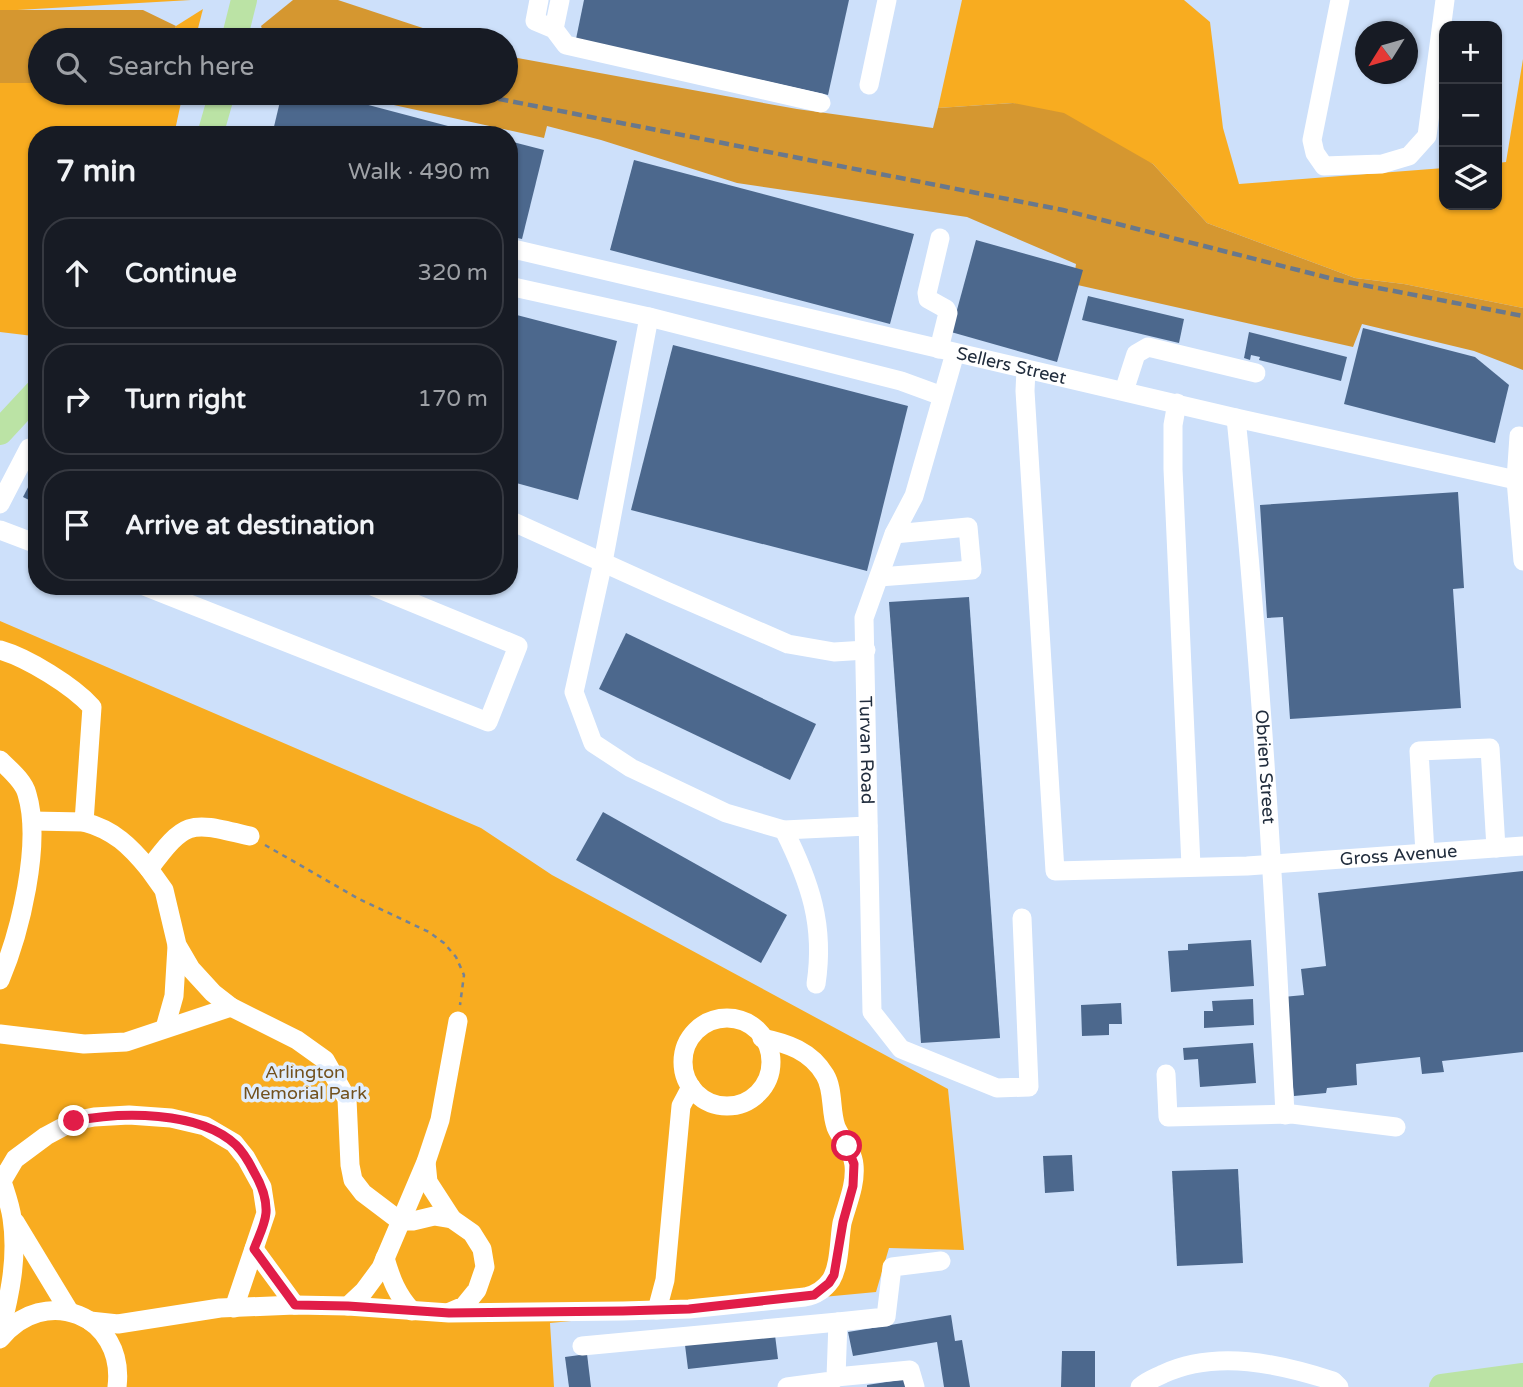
<!DOCTYPE html>
<meta charset="utf-8">
<style>
:root{--surface:#171b24;--page:#242831;--text:#f1f3f6;--muted:#9ea1a6;--line:#363941}
body{margin:0;font-family:"Varela Round",sans-serif;background:var(--page);color:var(--text)}
.controls{position:absolute;right:21px;top:21px;display:grid;overflow:hidden;border-radius:14px;box-shadow:0 2px 5px #0004}
.controls button{width:63px;height:63px;display:grid;place-items:center;padding:0;border:0;border-bottom:2px solid var(--line);background:var(--surface);color:var(--text);font:35px sans-serif}
.compass{position:absolute;left:1355px;top:21px;width:63px;height:63px;border-radius:50%;background:var(--surface);box-shadow:0 2px 5px #0004;rotate:233deg}
.stop{position:absolute;width:21px;height:21px;margin:-16px;border:5px solid #e11d48;border-radius:50%;background:#fff}
.stop.end{background:#e11d48;border-color:#fff;box-shadow:0 2px 7px #0008}
.list{margin:0;padding:0;list-style:none}
h2{display:flex;justify-content:space-between;align-items:center;height:91px;margin:0;padding:0 28px;font-size:30px}
h2 small{font-size:23px;font-weight:400;color:var(--muted)}
.list li{display:grid;grid-template-columns:46px 1fr auto;gap:21px;align-items:center;box-sizing:border-box;height:112px;margin:0 14px 14px;padding:0 14px;border:2px solid var(--line);border-radius:28px}
.list b{display:block;font-size:26px;white-space:nowrap}
.list em{font-size:23px;font-style:normal;color:var(--muted)}
.icon{flex:none;width:38px;height:38px;fill:none;stroke:currentColor;stroke-width:2;stroke-linecap:round;stroke-linejoin:round}
.map{position:relative;flex:none;width:1523px;height:1387px;overflow:hidden}
.search{position:absolute;background:var(--surface);box-shadow:0 2px 5px #0004;left:28px;top:28px;width:490px;height:77px;display:flex;align-items:center;gap:18px;box-sizing:border-box;padding:0 24px;border-radius:38px;color:var(--muted);font-size:26px}
.panel{position:absolute;background:var(--surface);box-shadow:0 2px 5px #0004;left:28px;top:126px;width:490px;height:469px;border-radius:28px}
.map>svg:first-child{display:block}
.green{fill:#f8ac20}
.forest{fill:#d59730}
.building{fill:#4c688d}
.lines{fill:none;stroke-linecap:round;stroke-linejoin:round}
.path{stroke:#738397;stroke-width:2.5;stroke-dasharray:5 5;stroke-linecap:butt}
.minor{stroke:#fff;stroke-width:19}
.major{stroke:#bbe3a5;stroke-width:26}
.rail{stroke:#69788c;stroke-width:4.5;stroke-dasharray:10 5;stroke-linecap:butt}
.route{stroke:#e11d48;stroke-width:9}
.labels{text-anchor:middle;dominant-baseline:central;stroke-width:7;stroke-linejoin:round;paint-order:stroke}
.street-label{font-size:18px;fill:#212d3d;stroke:#e0edfe}
.park-label{font-size:18px;fill:#72511e;stroke:#e0edfe}
</style>
<div class="map">
<svg width="1523" height="1387" viewBox="0 0 1523 1387">
<rect width="100%" height="100%" fill="#cde0fa"/>
<g class="green">
<path d="M 0,0 L 191,0 L 0,11 Z"/>
<path d="M 962,0 L 1184,0 L 1210,22 L 1223,128 L 1239,184 L 1444,168 L 1444,205 L 1497,205 L 1497,163 L 1506,162 L 1523,59 L 1523,308 L 1404,284 L 1355,278 L 1207,223 L 1153,164 L 1013,103 L 938,108 Z"/>
<path d="M 203,9 L 195,40 L 168,40 L 176,26 Z"/>
<path d="M 0,83 L 40,83 L 40,93 L 183,93 L 174,135 L 37,135 L 37,332 L 33,336 L 0,332 Z"/>
<path d="M 0,621 L 481,828 L 552,875 L 948,1089 L 964,1250 L 889,1248 L 876,1292 L 550,1323 L 554,1387 L 0,1387 Z"/>
</g>
<g class="forest">
<path d="M 293,0 L 338,0 L 459,40 L 266,40 L 261,26 Z"/>
<path d="M 0,10 L 143,10 L 176,26 L 168,40 L 40,40 L 40,83 L 0,83 Z"/>
<path d="M 506,56 L 797,109 L 933,128 L 938,108 L 1013,103 L 1064,113 L 1153,164 L 1207,223 L 1355,278 L 1404,284 L 1523,308 L 1523,370 L 1474,351 L 1362,324 L 1353,347 L 1073,284 L 1076,264 L 967,217 L 737,183 L 601,140 L 547,126 L 544,138 L 339,93 L 506,93 Z"/>
</g>
<g class="building">
<path d="M 584,0 L 849,0 L 828,95 L 576,39 Z"/>
<path d="M 282,93 L 323,93 L 482,135 L 272,135 Z"/>
<path d="M 509,141 L 544,150 L 522,239 L 509,236 Z"/>
<path d="M 634,160 L 914,234 L 890,324 L 610,250 Z"/>
<path d="M 976,240 L 1083,270 L 1057,362 L 951,332 Z"/>
<path d="M 1088,296 L 1184,319 L 1179,343 L 1082,320 Z"/>
<path d="M 509,313 L 617,341 L 578,500 L 509,481 Z"/>
<path d="M 1363,328 L 1475,357 L 1509,385 L 1495,443 L 1344,404 Z"/>
<path d="M 1249,332 L 1347,357 L 1341,381 L 1259,360 L 1260,357 L 1251,355 L 1250,360 L 1244,358 Z"/>
<path d="M 673,345 L 908,406 L 867,571 L 631,510 Z"/>
<path d="M 37,470 L 37,504 L 23,497 Z"/>
<path d="M 1458,492 L 1464,588 L 1453,589 L 1461,708 L 1290,719 L 1283,617 L 1267,618 L 1260,505 Z"/>
<path d="M 969,597 L 1000,1038 L 921,1043 L 889,602 Z"/>
<path d="M 626,633 L 816,724 L 790,780 L 599,689 Z"/>
<path d="M 603,812 L 787,915 L 761,963 L 576,860 Z"/>
<path d="M 1523,871 L 1523,1052 L 1442,1061 L 1444,1072 L 1422,1074 L 1420,1057 L 1356,1064 L 1357,1085 L 1327,1088 L 1326,1093 L 1294,1096 L 1283,997 L 1304,995 L 1301,969 L 1326,966 L 1318,893 Z"/>
<path d="M 1251,940 L 1254,986 L 1171,992 L 1168,951 L 1188,950 L 1188,944 Z"/>
<path d="M 1253,999 L 1254,1025 L 1204,1028 L 1204,1011 L 1213,1011 L 1212,1001 Z"/>
<path d="M 1121,1003 L 1122,1024 L 1109,1024 L 1109,1035 L 1082,1036 L 1081,1005 Z"/>
<path d="M 1253,1043 L 1256,1083 L 1200,1087 L 1198,1059 L 1184,1060 L 1183,1048 Z"/>
<path d="M 1072,1155 L 1074,1191 L 1045,1193 L 1043,1156 Z"/>
<path d="M 1238,1169 L 1243,1263 L 1177,1266 L 1172,1171 Z"/>
<path d="M 951,1315 L 955,1341 L 962,1340 L 970,1387 L 944,1387 L 937,1342 L 853,1356 L 848,1332 Z"/>
<path d="M 775,1335 L 778,1359 L 688,1369 L 685,1345 Z"/>
<path d="M 1062,1351 L 1095,1351 L 1095,1387 L 1061,1387 Z"/>
<path d="M 587,1354 L 591,1387 L 569,1387 L 565,1357 Z"/>
<path d="M 906,1379 L 908,1387 L 867,1387 L 867,1385 Z"/>
</g>
<g class="lines">
<path class="path" d="M 265,845 L 359,899 L 429,932 L 444,943 L 456,957 L 464,975 L 460,1005"/>
<g class="minor">
<path d="M 539,0 L 535,21 L 554,29 L 566,45 L 821,103"/>
<path d="M 1340,0 L 1312,140 L 1315,153 L 1324,166 L 1382,164 L 1409,156 L 1427,136 L 1445,0"/>
<path d="M 554,29 L 560,0"/>
<path d="M 869,85 L 887,0"/>
<path id="s1" d="M 509,248 L 1236,418 L 1516,480"/>
<path d="M 509,286 L 649,317 L 901,381 L 942,396"/>
<path d="M 649,317 L 603,562 L 574,692 L 593,743 L 631,768 L 726,813 L 784,830 L 868,826"/>
<path d="M 939,349 L 948,313 L 946,309 L 928,299 L 927,293 L 940,238"/>
<path id="s2" d="M 955,353 L 914,496 L 894,534 L 864,618 L 872,1012 L 901,1049 L 997,1088 L 1029,1087 L 1022,918"/>
<path id="s3" d="M 1026,369 L 1025,391 L 1055,871 L 1247,866 L 1523,846"/>
<path d="M 1124,391 L 1136,354 L 1148,347 L 1256,373"/>
<path d="M 1177,403 L 1173,425 L 1173,469 L 1191,866"/>
<path id="s4" d="M 1236,418 C 1260,650 1274,882 1285,1115"/>
<path d="M 1519,436 L 1516,480 L 1523,561"/>
<path d="M 0,504 L 29,448"/>
<path d="M 509,520 L 666,591 L 788,644 L 834,652 L 866,650"/>
<path d="M 0,530 L 37,544"/>
<path d="M 879,577 L 972,570 L 968,527 L 894,534"/>
<path d="M 144,586 L 488,722 L 518,646 L 372,586"/>
<path d="M 0,650 C 28,658 73,686 92,707 L 84,822 L 32,821"/>
<path d="M 0,760 C 9,769 24,781 27,794 C 42,844 20,933 0,980"/>
<path d="M 84,822 C 114,830 130,846 149,869 C 187,818 190,822 250,836"/>
<path d="M 784,830 C 810,882 825,925 816,984"/>
<path d="M 1425,853 L 1419,751 L 1490,748 L 1496,848"/>
<path d="M 149,869 L 164,890 L 177,945 L 191,969 L 213,993 L 231,1007 L 297,1040 L 325,1060 L 347,1099 L 350,1165 L 353,1180 L 363,1193 L 400,1221 L 413,1221 L 434,1216 L 452,1219 L 472,1233 L 482,1249 L 485,1267 L 477,1290 L 464,1306 L 450,1312"/>
<circle cx="727" cy="1062" r="44"/>
<path d="M 165,1028 L 174,996 L 177,946"/>
<path d="M 0,1034 L 84,1044 L 126,1042 L 231,1007"/>
<path d="M 1166,1074 L 1168,1117 L 1292,1114 L 1396,1127"/>
<path d="M 426,1162 L 428,1182 L 452,1219"/>
<path d="M 0,1175 C 4,1189 10,1203 12,1218 C 18,1257 10,1295 0,1333"/>
<path d="M 2,1181 L 15,1159 L 46,1136 L 74,1121 L 94,1117 L 129,1115 L 171,1118 L 205,1126 L 234,1143 L 246,1158 L 262,1187 L 266,1213 L 234,1308"/>
<path d="M 15,1222 L 69,1311"/>
<path d="M 254,1249 L 295,1305"/>
<path d="M 385,1258 C 391,1279 397,1295 412,1311"/>
<path d="M 348,1306 L 449,1313 L 623,1311 L 689,1309 L 805,1297 C 816,1295 824,1290 831,1280 C 840,1265 839,1240 842,1223 C 847,1204 856,1185 854,1165 C 853,1151 841,1139 836,1127 C 830,1110 834,1090 825,1075 C 811,1051 787,1043 762,1038"/>
<path d="M 657,1310 L 665,1280 L 681,1106 L 691,1087"/>
<path d="M 90,1321 L 118,1324 L 220,1308 L 295,1305 L 348,1306 L 364,1291 L 381,1268 L 426,1162 L 440,1120 L 458,1021"/>
<path d="M 0,1339 C 44,1283 126,1315 117,1387"/>
<path d="M 582,1346 L 838,1322"/>
<path d="M 836,1377 L 910,1370 L 915,1387"/>
<path d="M 787,1387 L 832,1381 L 836,1377 L 838,1322 L 886,1317 L 892,1267 L 941,1261"/>
<path d="M 1140,1387 C 1146,1381 1155,1378 1163,1374 C 1217,1349 1280,1364 1333,1381 L 1339,1387"/>
</g>
<g class="major">
<path d="M 234,40 L 244,0"/>
<path d="M 210,135 L 222,93"/>
<path d="M 0,432 L 37,392"/>
<path d="M 1442,1387 L 1523,1376"/>
</g>
<path class="rail" d="M 469,93 L 1063,210 L 1337,280 L 1523,316"/>
</g>
<g class="lines">
<path class="route" d="M 74,1121 C 120,1112 199,1110 236,1145 C 244,1153 249,1162 254,1172 C 261,1184 267,1199 266,1213 C 265,1225 258,1238 254,1249 L 295,1305 L 348,1306 L 449,1313 L 623,1311 L 689,1309 L 814,1295 L 829,1283 L 834,1275 L 843,1222 L 853,1186 L 854,1164 L 847,1146"/>
</g>
<g class="labels">
<g class="street-label">
<text stroke="none"><textPath href="#s1" startOffset="516">Sellers Street</textPath></text>
<text stroke="none"><textPath href="#s2" startOffset="413">Turvan Road</textPath></text>
<text stroke="none"><textPath href="#s4" startOffset="350">Obrien Street</textPath></text>
<text stroke="none"><textPath href="#s3" startOffset="847">Gross Avenue</textPath></text>
</g>
<g class="park-label">
<text x="305" y="1072">Arlington<tspan x="305" dy="21">Memorial Park</tspan></text>
</g>
</g>
</svg>
<div class="controls">
<button>+</button>
<button>−</button>
<button><svg class="icon" aria-label="layers" viewBox="0 0 24 24"><path d="M12 4l9 5-9 5-9-5zM3 14l9 5 9-5"/></svg></button>
</div>
<svg class="compass" viewBox="-18 -18 36 36"><path d="M0-13l5 13h-10z" fill="#e53935"/><path d="M0 13l5-13h-10z" fill="#9ea1a6"/></svg>
<div class="stop" style="left:847px;top:1146px"></div>
<div class="stop end" style="left:74px;top:1121px"></div>
<div class="search"><svg class="icon" aria-label="search" viewBox="0 0 24 24"><circle cx="10" cy="10" r="6"/><path d="M15 15l6 6"/></svg>Search here</div>
<section class="panel">
<h2>7 min<small>Walk · 490 m</small></h2>
<ul class="list">
<li><svg class="icon" aria-label="ahead" viewBox="0 0 24 24"><path d="M12 20V5M6 11l6-6 6 6"/></svg><div><b>Continue</b></div><em>320 m</em></li>
<li><svg class="icon" aria-label="right" viewBox="0 0 24 24"><path d="M7 20v-9h11M14 6l5 5-5 5"/></svg><div><b>Turn right</b></div><em>170 m</em></li>
<li><svg class="icon" aria-label="arrive" viewBox="0 0 24 24"><path d="M6 21V4h12l-3 4 3 4H6"/></svg><div><b>Arrive at destination</b></div></li>
</ul>
</section>
</div>
